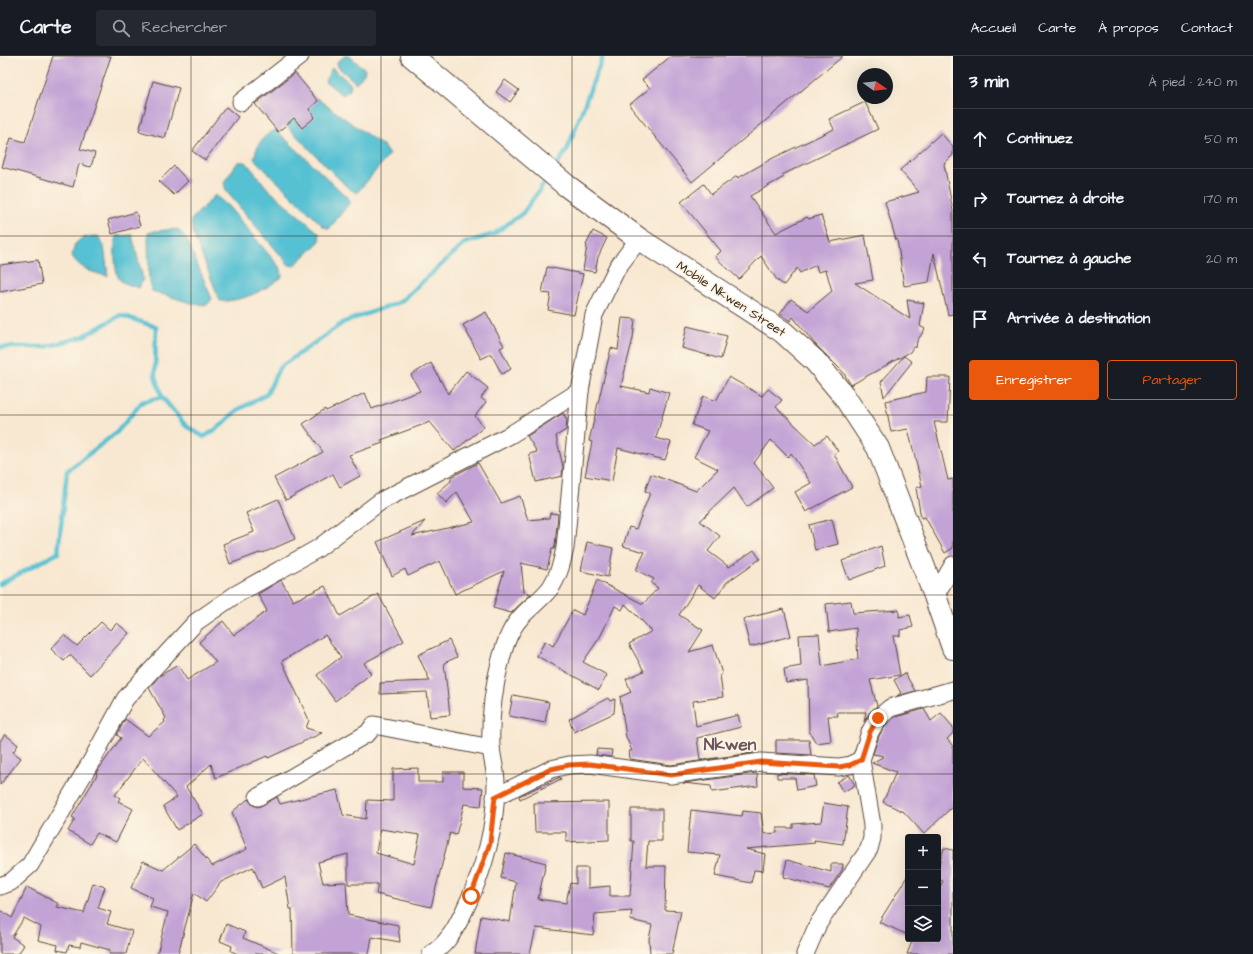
<!DOCTYPE html>
<html lang="fr">
<meta charset="utf-8">
<style>
:root{--surface:#171b24;--page:#242831;--text:#f1f3f6;--muted:#9ea1a6;--line:#363941;--accent:#ea580c}
body{margin:0;font-family:"Architects Daughter",sans-serif;background:var(--page);color:var(--text)}
.controls{position:absolute;right:12px;bottom:12px;display:grid;overflow:hidden;border-radius:4px;box-shadow:0 4px 16px #0002}
.controls button{width:36px;height:36px;display:grid;place-items:center;padding:0;border:0;border-bottom:1px solid var(--line);background:var(--surface);color:var(--text);font:20px sans-serif}
.compass{position:absolute;left:857px;top:12px;width:36px;height:36px;border-radius:50%;background:var(--surface);box-shadow:0 4px 16px #0002;rotate:104deg}
.stop{position:absolute;width:12px;height:12px;margin:-9px;border:3px solid #ea580c;border-radius:50%;background:#fff}
.stop.end{background:#ea580c;border-color:#fff;box-shadow:0 1px 4px #0008}
.list{margin:0;padding:0;list-style:none}
h2{display:flex;justify-content:space-between;align-items:center;height:52px;margin:0;padding:0 16px;font-size:17px}
h2 small{font-size:13px;font-weight:400;color:var(--muted)}
.list li{display:grid;grid-template-columns:26px 1fr auto;gap:12px;align-items:center;box-sizing:border-box;height:60px;padding:0 16px;border-top:1px solid var(--line)}
.list b{display:block;font-size:15px;white-space:nowrap}
.list em{font-size:13px;font-style:normal;color:var(--muted)}
.actions{display:flex;gap:8px;padding:12px 16px}
.actions a{flex:1;padding:9px 0;border:1px solid var(--accent);border-radius:4px;text-align:center;font-size:14px;color:var(--accent)}
.actions .main{background:var(--accent);color:#fff}
.icon{flex:none;width:22px;height:22px;fill:none;stroke:currentColor;stroke-width:2;stroke-linecap:round;stroke-linejoin:round}
.map{position:relative;flex:none;width:953px;height:898px;overflow:hidden}
header{display:flex;align-items:center;gap:24px;box-sizing:border-box;height:56px;padding:0 20px;background:var(--surface);border-bottom:1px solid var(--line)}
header strong{font-size:19px}
nav{display:flex;gap:22px;margin-inline-start:auto;font-size:14px}
.search{width:280px;height:36px;background:var(--page);display:flex;align-items:center;gap:10px;box-sizing:border-box;padding:0 14px;border-radius:4px;color:var(--muted);font-size:15px}
main{display:flex}
aside{flex:1;background:var(--surface)}
.map>svg:first-child{display:block}
.water{fill:#57c1d3;stroke:#497678}
.lines{fill:none;stroke-linecap:round;stroke-linejoin:round}
.stream{stroke:#57c1d3;stroke-width:4.5}
.building{fill:#c3a3d6;fill-rule:evenodd}
.street-casing{stroke:#574639;stroke-width:19}
.highway-casing{stroke:#574639;stroke-width:24}
.street{stroke:#fff;stroke-width:17}
.highway{stroke:#fff;stroke-width:22}
.route{stroke:#ea580c;stroke-width:5}
.grid{fill:none;stroke:#3b2a1e;stroke-width:1;stroke-opacity:0.55}
.labels{text-anchor:middle;dominant-baseline:central;stroke-width:3.5;stroke-linejoin:round;paint-order:stroke}
.street-label{font-size:13px;fill:#3b2a1e;stroke:#fcf5e5}
.district-label{font-size:17px;font-weight:bold;fill:#6b545e;stroke:#fcf5e5}
</style>
<header>
<strong>Carte</strong>
<div class="search"><svg class="icon" aria-label="search" viewBox="0 0 24 24"><circle cx="10" cy="10" r="6"/><path d="M15 15l6 6"/></svg>Rechercher</div>
<nav><a>Accueil</a><a>Carte</a><a>À propos</a><a>Contact</a></nav>
</header>
<main>
<div class="map">
<svg width="953" height="898" viewBox="0 0 953 898">
<rect width="100%" height="100%" fill="#fcf5e5"/>
<filter id="ink" filterUnits="userSpaceOnUse"><feTurbulence type="fractalNoise" baseFrequency=".025" numOctaves="2"/><feDisplacementMap in="SourceGraphic" scale="8" xChannelSelector="R" yChannelSelector="G"/><feConvolveMatrix kernelMatrix="1 2 1 2 8 2 1 2 1" color-interpolation-filters="sRGB"/></filter>
<filter id="wash" filterUnits="userSpaceOnUse"><feTurbulence type="fractalNoise" baseFrequency=".012" numOctaves="4" result="noise"/><feDisplacementMap in="SourceGraphic" scale="16" xChannelSelector="R" yChannelSelector="G"/><feGaussianBlur stdDeviation="0.9" result="paint"/><feColorMatrix in="noise" values="0 0 0 0 0 0 0 0 0 0 0 0 0 0 0 0 0 1.4 0 .05"/><feComposite in="paint" operator="in"/></filter>
<g filter="url(#wash)">
<rect width="100%" height="100%" fill="#f8e8d1"/>
<g class="water">
<path d="M 345,0 L 349,0 L 365,13 L 364,18 L 356,27 L 338,11 L 337,6 Z"/>
<path d="M 332,12 L 351,28 L 349,35 L 342,39 L 325,25 Z"/>
<path d="M 305,34 L 383,90 L 389,99 L 357,137 L 348,132 L 279,62 Z"/>
<path d="M 276,74 L 351,145 L 329,173 L 323,170 L 254,103 C 257,89 262,79 276,74 Z"/>
<path d="M 238,106 L 246,106 L 268,133 L 319,177 L 320,185 L 294,210 L 289,209 L 226,135 L 224,126 Z"/>
<path d="M 215,139 L 228,150 L 281,213 L 282,221 C 265,234 242,246 220,245 L 193,177 L 191,164 Z"/>
<path d="M 178,173 L 187,184 L 212,243 L 207,249 L 194,248 L 152,235 L 149,227 L 148,177 L 155,175 Z"/>
<path d="M 132,179 L 143,223 L 139,232 C 133,230 124,228 120,224 C 114,218 114,189 116,180 Z"/>
<path d="M 98,180 L 104,190 L 108,220 C 93,217 80,213 72,200 L 75,188 L 82,182 Z"/>
</g>
<g class="lines">
<g class="stream">
<path d="M 554,113 L 567,94 L 603,0"/>
<path d="M 0,291 L 45,291 L 82,281 L 121,259 L 156,271 L 155,320 L 162,341"/>
<path d="M 0,528 L 58,497 L 67,415 L 117,376 L 142,346 L 162,341 L 186,370 L 204,381 L 222,369 L 236,355 L 267,338 L 279,312 L 344,266 L 400,246 L 465,187 L 494,178 L 523,157 L 548,122"/>
</g>
</g>
<g id="blocks">
<g class="building">
<path d="M 53,0 L 111,0 L 80,93 L 95,97 L 91,111 L 79,108 L 73,131 L 2,111 L 11,82 L 25,86 Z"/>
<path d="M 671,0 L 843,0 L 692,126 L 629,49 L 650,32 L 642,24 Z"/>
<path d="M 295,17 L 318,45 L 309,53 L 315,61 L 302,72 L 294,62 L 278,76 L 255,48 Z"/>
<path d="M 505,24 L 519,34 L 510,46 L 496,36 Z"/>
<path d="M 153,25 L 179,32 L 165,82 L 139,75 Z"/>
<path d="M 865,46 L 878,73 L 782,119 L 784,121 L 750,140 L 776,177 L 807,161 L 809,163 L 821,159 L 830,186 L 865,179 L 873,224 L 855,227 L 910,263 L 907,244 L 924,247 L 920,270 L 925,273 L 917,285 L 916,292 L 914,290 L 910,296 L 851,329 L 843,316 L 815,288 L 793,261 L 790,265 L 780,258 L 791,243 L 808,255 L 832,235 L 826,214 L 818,216 L 816,209 L 800,217 L 797,212 L 784,229 L 777,224 L 761,200 L 739,223 L 715,201 L 721,195 L 681,146 L 704,128 L 711,138 L 737,120 L 738,122 L 773,102 L 834,73 L 829,63 Z"/>
<path d="M 226,51 L 238,61 L 205,104 L 192,95 Z"/>
<path d="M 941,77 L 953,91 L 953,99 L 944,108 L 953,155 L 953,258 L 948,259 L 934,197 L 929,226 L 904,230 L 897,183 L 896,184 L 885,146 L 919,136 L 900,114 Z"/>
<path d="M 174,110 L 188,125 L 174,139 L 159,125 Z"/>
<path d="M 136,156 L 140,170 L 112,178 L 108,164 Z"/>
<path d="M 593,175 L 607,182 L 598,201 L 595,216 L 583,214 L 587,190 L 586,189 Z"/>
<path d="M 38,204 L 42,228 L 0,236 L 0,209 Z"/>
<path d="M 547,211 L 583,218 L 574,259 L 548,254 L 551,238 L 542,237 Z"/>
<path d="M 486,256 L 504,290 L 500,292 L 511,313 L 502,318 L 491,298 L 481,303 L 463,269 Z"/>
<path d="M 622,262 L 635,263 L 633,282 L 621,330 L 649,336 L 650,331 L 669,337 L 656,382 L 671,386 L 665,404 L 618,392 L 612,425 L 585,420 L 592,386 L 589,385 L 611,292 L 618,294 Z"/>
<path d="M 687,270 L 727,280 L 721,303 L 682,292 Z"/>
<path d="M 904,300 L 912,306 L 884,341 L 881,326 Z"/>
<path d="M 431,307 L 448,338 L 466,315 L 488,332 L 481,342 L 486,346 L 475,360 L 484,371 L 454,395 L 430,366 L 381,384 L 383,387 L 349,399 L 360,420 L 340,431 L 333,418 L 286,444 L 274,422 L 323,396 L 303,368 L 325,353 L 326,355 L 365,337 L 372,353 L 420,335 L 411,319 Z"/>
<path d="M 729,321 L 762,340 L 768,333 L 782,344 L 776,351 L 815,388 L 827,380 L 838,395 L 834,398 L 852,431 L 806,456 L 795,436 L 811,427 L 791,397 L 788,401 L 771,384 L 754,407 L 773,432 L 747,451 L 734,432 L 700,465 L 720,480 L 708,495 L 729,511 L 754,494 L 760,503 L 727,526 L 715,542 L 698,529 L 679,559 L 703,574 L 689,596 L 713,589 L 722,618 L 720,619 L 723,641 L 693,645 L 696,670 L 738,659 L 741,671 L 697,682 L 700,704 L 754,697 L 671,709 L 630,703 L 629,695 L 632,695 L 626,681 L 620,641 L 631,636 L 626,623 L 644,615 L 629,588 L 652,575 L 625,548 L 622,554 L 615,550 L 600,581 L 583,606 L 607,619 L 599,634 L 537,600 L 545,585 L 553,590 L 573,554 L 583,559 L 597,524 L 643,548 L 658,532 L 651,527 L 654,523 L 636,514 L 645,496 L 623,490 L 629,471 L 636,473 L 650,437 L 645,435 L 651,418 L 696,435 L 718,413 L 694,401 L 708,375 L 692,369 L 703,340 L 716,345 Z"/>
<path d="M 927,321 L 950,321 L 948,366 L 934,366 L 948,424 L 953,423 L 953,492 L 945,497 L 925,461 L 921,462 L 916,432 L 922,430 L 908,373 L 891,376 L 885,345 L 926,336 Z"/>
<path d="M 563,357 L 567,364 L 566,374 L 556,380 L 563,411 L 562,420 L 536,426 L 529,398 L 537,396 L 527,380 Z"/>
<path d="M 478,407 L 501,447 L 520,440 L 528,464 L 549,462 L 550,457 L 558,458 L 555,490 L 554,493 L 552,493 L 547,513 L 521,507 L 524,536 L 531,538 L 511,557 L 493,552 L 504,515 L 455,538 L 440,505 L 408,520 L 405,513 L 392,520 L 377,486 L 425,465 L 412,480 L 474,466 L 457,436 L 446,447 L 437,437 L 451,425 L 451,421 Z"/>
<path d="M 278,443 L 295,483 L 263,497 L 262,496 L 230,508 L 223,488 L 254,476 L 246,457 Z"/>
<path d="M 832,463 L 838,488 L 815,494 L 809,469 Z"/>
<path d="M 587,486 L 613,492 L 608,521 L 581,515 Z"/>
<path d="M 881,490 L 885,510 L 849,524 L 842,505 Z"/>
<path d="M 281,524 L 293,545 L 325,530 L 340,560 L 378,538 L 404,585 L 364,607 L 371,618 L 335,645 L 317,619 L 341,601 L 325,579 L 282,605 L 309,664 L 306,672 L 322,677 L 268,702 L 267,700 L 216,722 L 211,708 L 186,731 L 203,758 L 177,774 L 163,750 L 177,741 L 143,702 L 115,739 L 120,742 L 118,745 L 133,753 L 116,786 L 97,777 L 90,788 L 68,775 L 75,763 L 72,761 L 97,719 L 96,717 L 121,682 L 117,679 L 125,663 L 148,680 L 165,666 L 164,664 L 166,662 L 149,632 L 159,620 L 178,609 L 187,624 L 216,606 L 199,586 L 223,565 L 234,579 L 267,555 L 258,538 Z"/>
<path d="M 851,545 L 853,557 L 899,554 L 899,561 L 910,559 L 913,571 L 900,574 L 900,580 L 893,580 L 900,619 L 870,624 L 877,650 L 869,657 L 864,666 L 866,656 L 837,656 L 838,660 L 828,660 L 831,685 L 816,687 L 809,675 L 808,624 L 786,627 L 784,613 L 801,610 L 799,579 L 819,578 L 822,610 L 858,603 L 856,572 L 829,576 L 826,548 Z"/>
<path d="M 784,553 L 791,580 L 750,591 L 743,563 Z"/>
<path d="M 101,566 L 110,574 L 117,567 L 129,577 L 90,619 L 70,599 L 64,605 L 51,593 L 64,579 L 77,590 Z"/>
<path d="M 449,584 L 457,601 L 444,607 L 450,659 L 430,661 L 427,636 L 380,638 L 380,627 L 430,625 L 418,599 Z"/>
<path d="M 905,617 L 915,635 L 897,640 L 901,637 L 894,624 Z"/>
<path d="M 513,639 L 549,646 L 545,667 L 509,660 Z"/>
<path d="M 608,642 L 610,645 L 615,643 L 614,657 L 574,676 L 569,663 Z"/>
<path d="M 924,653 L 931,665 L 941,657 L 953,671 L 953,677 L 947,683 L 953,690 L 953,750 L 924,778 L 904,756 L 883,746 L 896,716 L 872,707 L 884,700 L 873,698 L 879,680 L 886,669 L 895,661 Z"/>
<path d="M 5,678 L 18,689 L 13,696 L 21,702 L 0,729 L 0,685 Z"/>
<path d="M 776,684 L 809,684 L 811,699 L 776,697 Z"/>
<path d="M 597,693 L 612,694 L 611,701 L 596,699 Z"/>
<path d="M 418,712 L 418,726 L 443,726 L 443,716 L 463,716 L 463,731 L 483,732 L 481,750 L 464,748 L 456,779 L 450,777 L 431,851 L 376,838 L 378,828 L 348,828 L 348,798 L 318,806 L 323,827 L 346,826 L 348,859 L 398,869 L 400,886 L 372,881 L 369,898 L 293,898 L 292,853 L 290,853 L 285,821 L 262,832 L 253,811 L 221,826 L 206,846 L 194,837 L 178,898 L 157,898 L 168,856 L 150,851 L 153,842 L 131,832 L 143,805 L 163,814 L 194,788 L 212,810 L 247,793 L 232,756 L 248,743 L 253,749 L 258,751 L 277,741 L 280,748 L 337,734 L 343,759 L 366,763 L 367,744 L 393,745 L 393,713 ZM 380,773 L 420,779 L 414,808 L 376,797 Z"/>
<path d="M 757,717 L 758,730 L 712,736 L 711,730 L 683,727 Z"/>
<path d="M 777,717 L 814,719 L 816,730 L 797,734 L 795,722 L 777,722 Z"/>
<path d="M 849,719 L 855,729 L 843,736 L 837,726 Z"/>
<path d="M 560,721 L 561,723 L 520,743 L 519,740 Z"/>
<path d="M 609,746 L 609,784 L 566,786 L 566,776 L 535,776 L 534,747 Z"/>
<path d="M 824,747 L 848,751 L 843,788 L 814,784 L 815,787 L 746,793 L 765,798 L 763,815 L 754,814 L 751,827 L 715,820 L 720,799 L 687,796 L 691,754 L 742,760 L 743,755 L 761,757 L 764,778 L 777,777 L 777,772 L 793,772 L 793,768 L 821,766 Z"/>
<path d="M 631,753 L 662,753 L 662,785 L 648,785 L 646,810 L 666,810 L 665,854 L 681,855 L 672,898 L 650,898 L 649,883 L 652,869 L 630,864 L 632,855 L 595,858 L 593,879 L 536,872 L 530,898 L 475,898 L 481,860 L 510,866 L 516,826 L 501,822 L 506,797 L 546,807 L 538,843 L 566,847 L 570,827 L 576,828 L 576,812 L 588,812 L 588,832 L 610,830 L 610,840 L 630,840 L 634,785 L 631,785 Z"/>
<path d="M 944,792 L 953,794 L 953,898 L 907,898 L 913,883 L 938,883 L 938,835 L 943,825 L 938,823 L 938,811 Z"/>
<path d="M 787,804 L 831,816 L 831,808 L 843,808 L 842,814 L 829,833 L 783,821 Z"/>
<path d="M 908,819 L 908,879 L 879,866 Z"/>
<path d="M 93,827 L 105,831 L 98,852 L 111,856 L 107,868 L 132,875 L 126,898 L 109,898 L 110,894 L 81,886 L 80,891 L 69,889 L 67,896 L 57,894 L 58,889 L 38,884 L 41,871 L 24,862 L 12,881 L 24,889 L 18,898 L 0,898 L 0,854 L 12,862 L 27,831 L 59,848 L 57,851 L 84,857 Z"/>
<path d="M 226,868 L 245,876 L 243,882 L 281,898 L 238,898 L 231,895 L 232,890 L 220,885 Z"/>
</g>
</g>
</g>
<g filter="url(#ink)">
<use href="#blocks" fill-opacity="0" stroke="#574639" stroke-width="1"/>
<g class="lines">
<defs>
<g id="street">
<path d="M 241,46 L 300,0"/>
<path d="M 935,540 L 953,509"/>
<path d="M 258,741 L 368,677 L 374,669 L 491,692"/>
<path d="M 495,741 L 551,713 L 569,709 L 590,708 L 671,719 L 761,706 L 839,711 L 850,709 L 861,704"/>
<path d="M 0,830 L 11,826 L 30,809 L 92,704 L 125,643 L 196,566 L 235,539 L 317,493 L 381,445 L 510,379 L 580,335"/>
<path d="M 431,898 C 448,888 457,870 465,853 C 484,814 496,771 496,727 C 496,715 492,703 491,691 C 490,664 493,634 500,607 C 504,591 509,574 521,561 C 530,551 543,542 551,531 C 559,519 562,506 565,492 L 580,335 L 594,259 L 617,212 L 639,183"/>
<path d="M 805,898 L 818,868 L 869,793 L 872,782 L 872,769 L 861,704 L 870,676 L 878,662 L 890,652 L 953,634"/>
</g>
<path id="highway" d="M 412,0 L 567,130 L 639,183 L 783,276 L 815,305 L 844,340 L 878,392 L 935,540 L 953,592"/>
</defs>
<use href="#street" class="street-casing"/>
<use href="#highway" class="highway-casing"/>
<use href="#street" class="street"/>
<use href="#highway" class="highway"/>
</g>
</g>
<g class="lines" filter="url(#ink)">
<path class="route" d="M 471,840 L 490,787 L 495,741 L 551,713 L 569,709 L 590,708 L 671,719 L 761,706 L 839,711 L 850,709 L 861,704 L 870,676 L 878,662"/>
</g>
<path class="grid" d="M 191,0 L 191,898M 381,0 L 381,898M 572,0 L 572,898M 762,0 L 762,898M 0,180 L 953,180M 0,359 L 953,359M 0,539 L 953,539M 0,718 L 953,718"/>
<g class="labels">
<g class="street-label">
<text transform="translate(731 243) rotate(33)">Mobile Nkwen Street</text>
</g>
<g class="district-label">
<text x="730" y="689">Nkwen</text>
</g>
</g>
</svg>
<div class="controls">
<button>+</button>
<button>−</button>
<button><svg class="icon" aria-label="layers" viewBox="0 0 24 24"><path d="M12 4l9 5-9 5-9-5zM3 14l9 5 9-5"/></svg></button>
</div>
<svg class="compass" viewBox="-18 -18 36 36"><path d="M0-13l5 13h-10z" fill="#e53935"/><path d="M0 13l5-13h-10z" fill="#9ea1a6"/></svg>
<div class="stop" style="left:471px;top:840px"></div>
<div class="stop end" style="left:878px;top:662px"></div>
</div>
<aside>
<h2>3 min<small>À pied · 240 m</small></h2>
<ul class="list">
<li><svg class="icon" aria-label="ahead" viewBox="0 0 24 24"><path d="M12 20V5M6 11l6-6 6 6"/></svg><div><b>Continuez</b></div><em>50 m</em></li>
<li><svg class="icon" aria-label="right" viewBox="0 0 24 24"><path d="M7 20v-9h11M14 6l5 5-5 5"/></svg><div><b>Tournez à droite</b></div><em>170 m</em></li>
<li><svg class="icon" aria-label="left" viewBox="0 0 24 24"><path d="M17 20v-9H6M10 6l-5 5 5 5"/></svg><div><b>Tournez à gauche</b></div><em>20 m</em></li>
<li><svg class="icon" aria-label="arrive" viewBox="0 0 24 24"><path d="M6 21V4h12l-3 4 3 4H6"/></svg><div><b>Arrivée à destination</b></div></li>
</ul>
<div class="actions"><a class="main">Enregistrer</a><a>Partager</a></div>
</aside>
</main>
